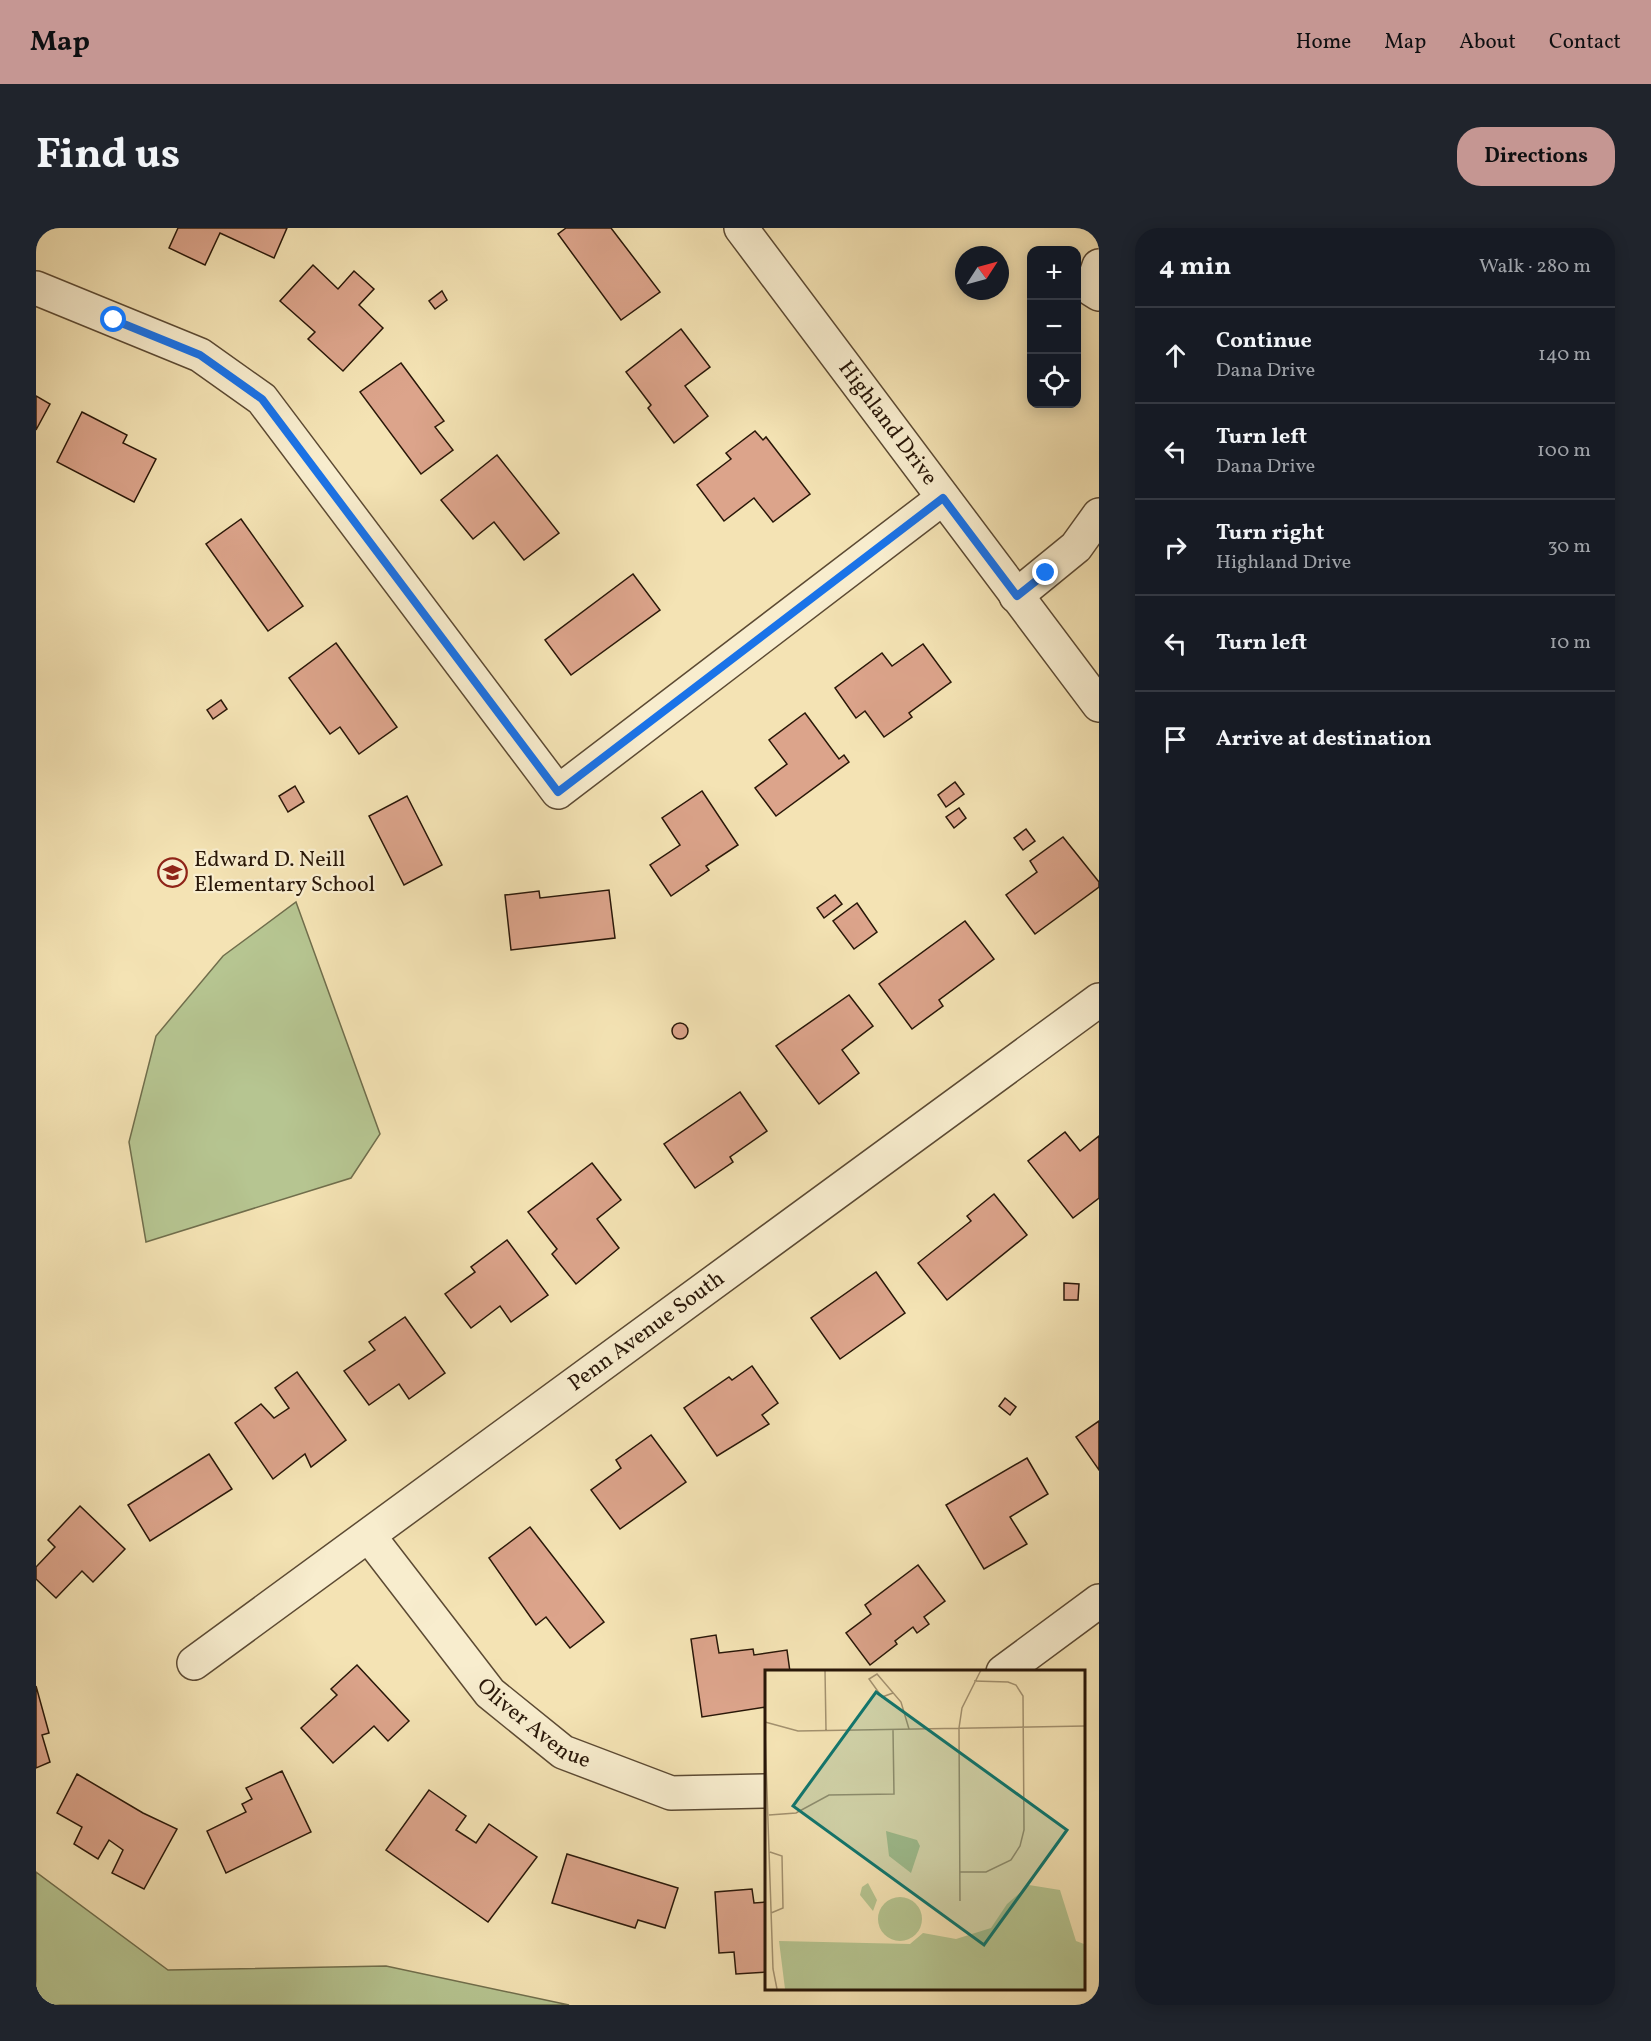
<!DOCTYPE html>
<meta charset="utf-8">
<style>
:root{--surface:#171b24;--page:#20242c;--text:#f1f3f6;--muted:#9ea1a6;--line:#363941;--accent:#c59692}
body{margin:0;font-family:Vollkorn,serif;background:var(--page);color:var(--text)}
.controls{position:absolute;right:18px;top:18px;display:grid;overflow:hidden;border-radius:12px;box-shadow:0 3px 15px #0003}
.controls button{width:54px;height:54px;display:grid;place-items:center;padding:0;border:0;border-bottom:2px solid var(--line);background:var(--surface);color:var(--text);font:30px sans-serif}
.compass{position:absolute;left:919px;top:18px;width:54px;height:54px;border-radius:50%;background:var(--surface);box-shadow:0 3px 15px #0003;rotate:54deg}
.stop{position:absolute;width:18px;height:18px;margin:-14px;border:4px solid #1a73e8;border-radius:50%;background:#fff}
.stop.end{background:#1a73e8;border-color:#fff;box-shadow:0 2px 6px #0008}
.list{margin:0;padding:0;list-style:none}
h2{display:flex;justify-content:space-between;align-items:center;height:78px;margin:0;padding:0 24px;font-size:26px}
h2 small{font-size:20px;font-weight:400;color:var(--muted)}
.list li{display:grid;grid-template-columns:39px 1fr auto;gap:18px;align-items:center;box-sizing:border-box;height:96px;padding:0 24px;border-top:2px solid var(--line)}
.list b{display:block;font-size:22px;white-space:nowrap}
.list p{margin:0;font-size:20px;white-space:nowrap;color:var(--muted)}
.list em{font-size:20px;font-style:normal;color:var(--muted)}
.icon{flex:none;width:33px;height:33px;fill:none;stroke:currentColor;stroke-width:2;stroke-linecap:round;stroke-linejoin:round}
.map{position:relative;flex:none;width:1063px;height:1777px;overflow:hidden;border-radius:24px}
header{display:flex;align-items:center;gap:36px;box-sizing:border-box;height:84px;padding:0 30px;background:var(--accent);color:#111}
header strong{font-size:28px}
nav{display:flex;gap:33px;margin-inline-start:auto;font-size:21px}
.intro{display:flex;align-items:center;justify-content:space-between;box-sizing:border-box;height:144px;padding:0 36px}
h1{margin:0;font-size:42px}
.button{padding:15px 27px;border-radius:24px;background:var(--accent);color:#111;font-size:21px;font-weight:700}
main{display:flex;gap:36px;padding:0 36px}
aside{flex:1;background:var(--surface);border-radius:24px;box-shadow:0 3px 15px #0003}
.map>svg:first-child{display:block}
.green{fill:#b6c591;stroke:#706e4c;stroke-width:1.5}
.building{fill:#dca48b;stroke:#291708;stroke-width:1.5}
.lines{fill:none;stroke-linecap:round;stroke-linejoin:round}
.minor-casing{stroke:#5c4a33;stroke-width:36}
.minor{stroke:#f8edce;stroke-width:33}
.route{stroke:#1a73e8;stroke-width:8}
.labels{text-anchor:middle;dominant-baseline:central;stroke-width:4.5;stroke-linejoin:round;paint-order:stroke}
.street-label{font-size:22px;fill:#291708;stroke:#f8edce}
.poi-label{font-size:22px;fill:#291708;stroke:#f8edce;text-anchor:start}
.inset-road{fill:none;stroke:#a3916f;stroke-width:1.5}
.view{fill:#0f766e;fill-opacity:0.15;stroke:#0f766e;stroke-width:3}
.inset-edge{fill:none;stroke:#291708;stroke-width:3}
</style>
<header>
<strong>Map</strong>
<nav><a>Home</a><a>Map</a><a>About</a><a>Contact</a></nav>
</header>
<div class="intro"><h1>Find us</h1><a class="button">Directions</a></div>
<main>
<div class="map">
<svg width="1063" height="1777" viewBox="0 0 1063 1777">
<rect width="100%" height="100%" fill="#f4e3b4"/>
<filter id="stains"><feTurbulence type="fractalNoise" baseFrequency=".00333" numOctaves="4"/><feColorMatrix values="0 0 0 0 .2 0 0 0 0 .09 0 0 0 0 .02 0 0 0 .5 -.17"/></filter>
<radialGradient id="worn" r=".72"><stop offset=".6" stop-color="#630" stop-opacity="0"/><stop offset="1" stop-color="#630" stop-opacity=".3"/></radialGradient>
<g class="green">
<path d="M 260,674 L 344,906 L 315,950 L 110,1014 L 93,914 L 120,808 L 187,728 Z"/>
<path d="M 0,1644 L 132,1742 L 350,1738 L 533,1777 L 0,1777 Z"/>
</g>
<g class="building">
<path d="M 142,0 L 251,0 L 238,30 L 184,5 L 169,37 L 133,20 Z"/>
<path d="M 530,0 L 575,0 L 624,64 L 585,92 L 522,6 Z"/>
<path d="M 277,37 L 302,61 L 318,43 L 338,61 L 323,77 L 347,100 L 307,143 L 272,111 L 279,104 L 244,73 Z"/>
<path d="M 406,63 L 411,72 L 399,81 L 393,73 Z"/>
<path d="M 645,101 L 674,139 L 649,158 L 672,188 L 638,215 L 612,180 L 615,177 L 590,144 Z"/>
<path d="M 365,135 L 408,193 L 399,199 L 417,222 L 385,246 L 324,164 Z"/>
<path d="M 0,168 L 14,176 L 0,202 Z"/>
<path d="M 46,184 L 91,207 L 87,215 L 120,231 L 98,274 L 21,234 Z"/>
<path d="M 719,203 L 727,212 L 730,209 L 774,266 L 737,294 L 718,270 L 688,293 L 661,257 L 695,231 L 690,225 Z"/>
<path d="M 461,227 L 523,305 L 488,332 L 458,294 L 437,311 L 405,272 Z"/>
<path d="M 205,291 L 267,378 L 232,403 L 170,316 Z"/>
<path d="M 597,346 L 624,382 L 535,447 L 509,412 Z"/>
<path d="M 300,415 L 361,499 L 323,526 L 304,499 L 294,506 L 253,450 Z"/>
<path d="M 887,416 L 915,454 L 873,485 L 876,489 L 848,509 L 829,483 L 820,490 L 799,460 L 846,425 L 856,438 Z"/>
<path d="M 185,472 L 191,481 L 177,491 L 171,482 Z"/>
<path d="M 769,485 L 803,531 L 808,527 L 813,534 L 740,588 L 719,560 L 751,536 L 733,512 Z"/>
<path d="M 919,554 L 928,566 L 910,579 L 902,567 Z"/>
<path d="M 259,558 L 268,574 L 252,584 L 243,568 Z"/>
<path d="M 666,563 L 702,617 L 670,638 L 673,642 L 635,668 L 614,637 L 644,617 L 626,590 Z"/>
<path d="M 371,568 L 406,637 L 368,657 L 333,588 Z"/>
<path d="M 923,580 L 930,590 L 918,600 L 910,589 Z"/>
<path d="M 990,601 L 999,613 L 987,622 L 978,610 Z"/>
<path d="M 1027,609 L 1063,654 L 1063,659 L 999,706 L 970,667 L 1001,644 L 994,633 Z"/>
<path d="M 573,662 L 579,710 L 475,722 L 469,667 L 503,663 L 504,670 Z"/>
<path d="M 799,667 L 806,676 L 788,690 L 781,680 Z"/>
<path d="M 821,675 L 841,704 L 818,721 L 797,693 Z"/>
<path d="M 929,693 L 958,731 L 903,772 L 907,778 L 876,801 L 843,756 Z"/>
<path d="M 813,767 L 837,798 L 806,822 L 823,845 L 783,876 L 740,818 Z"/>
<circle cx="644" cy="803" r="8"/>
<path d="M 704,864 L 731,903 L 694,929 L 697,934 L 659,960 L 628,916 Z"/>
<path d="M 1029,904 L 1044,923 L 1063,908 L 1063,970 L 1037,990 L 992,933 Z"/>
<path d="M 556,935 L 585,972 L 561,991 L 583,1020 L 540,1056 L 516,1026 L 521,1021 L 492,984 Z"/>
<path d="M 958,966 L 991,1007 L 911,1072 L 882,1035 L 935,993 L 931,988 Z"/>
<path d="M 471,1012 L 512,1067 L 475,1094 L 464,1078 L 435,1100 L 409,1066 L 439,1044 L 435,1039 Z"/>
<path d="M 840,1044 L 869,1085 L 804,1131 L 775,1090 Z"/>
<path d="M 1028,1055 L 1043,1056 L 1042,1072 L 1028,1072 Z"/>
<path d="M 369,1089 L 409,1145 L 373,1171 L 363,1156 L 333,1177 L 308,1143 L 339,1122 L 333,1114 Z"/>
<path d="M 716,1138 L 742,1175 L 726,1187 L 733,1196 L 681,1228 L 648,1180 L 693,1149 L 696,1152 Z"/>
<path d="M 261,1144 L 310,1212 L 275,1239 L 269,1226 L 237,1251 L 199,1195 L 225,1176 L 238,1190 L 253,1180 L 239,1160 Z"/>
<path d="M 969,1170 L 980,1179 L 974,1187 L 963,1178 Z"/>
<path d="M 1063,1193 L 1063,1242 L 1040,1209 Z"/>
<path d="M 615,1207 L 650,1254 L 584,1301 L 555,1262 L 585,1240 L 580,1232 Z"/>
<path d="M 173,1226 L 196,1261 L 114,1313 L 92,1277 Z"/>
<path d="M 991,1230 L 1012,1266 L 974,1289 L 991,1316 L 948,1341 L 910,1277 Z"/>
<path d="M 44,1278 L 89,1321 L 57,1354 L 46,1343 L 20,1370 L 0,1351 L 0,1339 L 19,1319 L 12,1312 Z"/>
<path d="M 494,1299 L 568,1394 L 534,1420 L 510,1389 L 500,1397 L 453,1330 Z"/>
<path d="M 882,1337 L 909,1373 L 888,1389 L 893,1396 L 881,1405 L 877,1399 L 859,1413 L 861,1416 L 834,1437 L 810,1405 L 835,1386 L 829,1377 Z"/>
<path d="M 680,1407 L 683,1425 L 717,1421 L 718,1427 L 751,1422 L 754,1444 L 730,1444 L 730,1479 L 666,1489 L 655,1411 Z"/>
<path d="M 321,1437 L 373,1493 L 352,1513 L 338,1498 L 297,1535 L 265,1500 L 301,1467 L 295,1461 Z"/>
<path d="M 0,1458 L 13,1505 L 6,1507 L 14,1534 L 0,1540 Z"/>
<path d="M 246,1543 L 275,1604 L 190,1645 L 171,1603 L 210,1584 L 206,1576 L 216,1571 L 210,1560 Z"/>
<path d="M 41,1546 L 107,1585 L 141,1601 L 108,1661 L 76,1645 L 87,1622 L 73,1612 L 62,1631 L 38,1616 L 46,1599 L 21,1585 Z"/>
<path d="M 393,1562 L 430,1588 L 420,1602 L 440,1615 L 453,1596 L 501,1629 L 452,1694 L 350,1622 Z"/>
<path d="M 531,1626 L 642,1660 L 629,1700 L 602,1692 L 599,1700 L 516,1675 Z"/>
<path d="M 716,1661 L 718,1675 L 730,1674 L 730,1744 L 700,1746 L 698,1724 L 683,1725 L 679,1664 Z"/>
</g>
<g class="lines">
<defs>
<g id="minor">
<path id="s1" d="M 705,0 L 1063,477"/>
<path d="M 1063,38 L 1055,61 L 1063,66"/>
<path d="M 0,60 L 164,127 L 226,171 L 522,564 L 907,270"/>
<path d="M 980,368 L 1040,319 L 1063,287"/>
<path id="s2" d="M 333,1308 L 454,1465 L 527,1524 L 635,1565 L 730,1563"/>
<path id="s3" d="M 158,1435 L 1063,772"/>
<path d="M 967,1444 L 1063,1373"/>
</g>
</defs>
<use href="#minor" class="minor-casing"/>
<use href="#minor" class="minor"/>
</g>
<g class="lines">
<path class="route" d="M 78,92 L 164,127 L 226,171 L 522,564 L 907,270 L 981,368 L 1010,345"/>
</g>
<defs>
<symbol id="school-ring" viewBox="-11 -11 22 22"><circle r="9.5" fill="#f8edce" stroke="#8f2418" stroke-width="1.5"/><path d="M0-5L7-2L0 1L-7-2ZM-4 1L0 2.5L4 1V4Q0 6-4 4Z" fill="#8f2418"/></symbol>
</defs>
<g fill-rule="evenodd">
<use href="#school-ring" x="120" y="628" width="33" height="33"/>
</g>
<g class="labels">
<g class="street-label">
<text stroke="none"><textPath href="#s1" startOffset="244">Highland Drive</textPath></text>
<text stroke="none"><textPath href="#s3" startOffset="561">Penn Avenue South</textPath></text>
<text stroke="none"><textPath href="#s2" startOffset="252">Oliver Avenue</textPath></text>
</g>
<g class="poi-label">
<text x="158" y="632">Edward D. Neill<tspan x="158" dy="25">Elementary School</tspan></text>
</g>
</g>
<g transform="translate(729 1442)">
<rect width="320" height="320" fill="#f4e3b4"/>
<path d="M 121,161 L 152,170 L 155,176 L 146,203 L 124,186 ZM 103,213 L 112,230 L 108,241 L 95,225 L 97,217 ZM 264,215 L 295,220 L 311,271 L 319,274 L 319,319 L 20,319 L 14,271 L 145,274 L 158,263 L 191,269 L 226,258 L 242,234 ZM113 249a22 22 0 1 1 44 0a22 22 0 1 1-44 0Z" fill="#b6c591"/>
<path class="inset-road" d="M 60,0 L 61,60M 128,23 L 117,27 L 104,9 L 112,4 L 136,32 L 144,59M 0,52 L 33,61 L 320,56M 0,62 L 8,299 L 12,319M 4,145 L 31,143 L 64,125 L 129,124 L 128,60M 5,182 L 17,186 L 18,238 L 6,243M 195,202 L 221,202 L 246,190 L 255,176 L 259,160 L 258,26 L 251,15 L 243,12 L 209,11M 195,231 L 194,58 L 197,38 L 216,0"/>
<path class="view" d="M 111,22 L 302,160 L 219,275 L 28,136 Z"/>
<rect width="320" height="320" class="inset-edge"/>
</g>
<rect width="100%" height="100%" filter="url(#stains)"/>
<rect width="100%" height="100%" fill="url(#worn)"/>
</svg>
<div class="controls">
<button>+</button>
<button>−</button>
<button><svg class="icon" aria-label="locate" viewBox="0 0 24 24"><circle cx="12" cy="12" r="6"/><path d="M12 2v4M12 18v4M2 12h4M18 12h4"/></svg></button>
</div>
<svg class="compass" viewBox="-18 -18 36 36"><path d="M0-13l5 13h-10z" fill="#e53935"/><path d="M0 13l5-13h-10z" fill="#9ea1a6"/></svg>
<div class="stop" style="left:78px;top:92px"></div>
<div class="stop end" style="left:1010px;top:345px"></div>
</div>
<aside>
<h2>4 min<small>Walk · 280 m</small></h2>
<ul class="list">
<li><svg class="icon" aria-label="ahead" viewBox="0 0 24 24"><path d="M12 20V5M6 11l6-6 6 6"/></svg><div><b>Continue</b><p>Dana Drive</p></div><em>140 m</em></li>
<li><svg class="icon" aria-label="left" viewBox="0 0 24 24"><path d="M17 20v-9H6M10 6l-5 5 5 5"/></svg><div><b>Turn left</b><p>Dana Drive</p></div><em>100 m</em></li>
<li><svg class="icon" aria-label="right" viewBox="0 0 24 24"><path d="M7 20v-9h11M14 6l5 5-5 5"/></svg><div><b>Turn right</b><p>Highland Drive</p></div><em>30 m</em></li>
<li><svg class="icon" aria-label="left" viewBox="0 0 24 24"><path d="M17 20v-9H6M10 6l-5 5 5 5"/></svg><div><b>Turn left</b></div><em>10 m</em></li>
<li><svg class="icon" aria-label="arrive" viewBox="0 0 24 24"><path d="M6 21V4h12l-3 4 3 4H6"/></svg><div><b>Arrive at destination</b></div></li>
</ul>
</aside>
</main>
